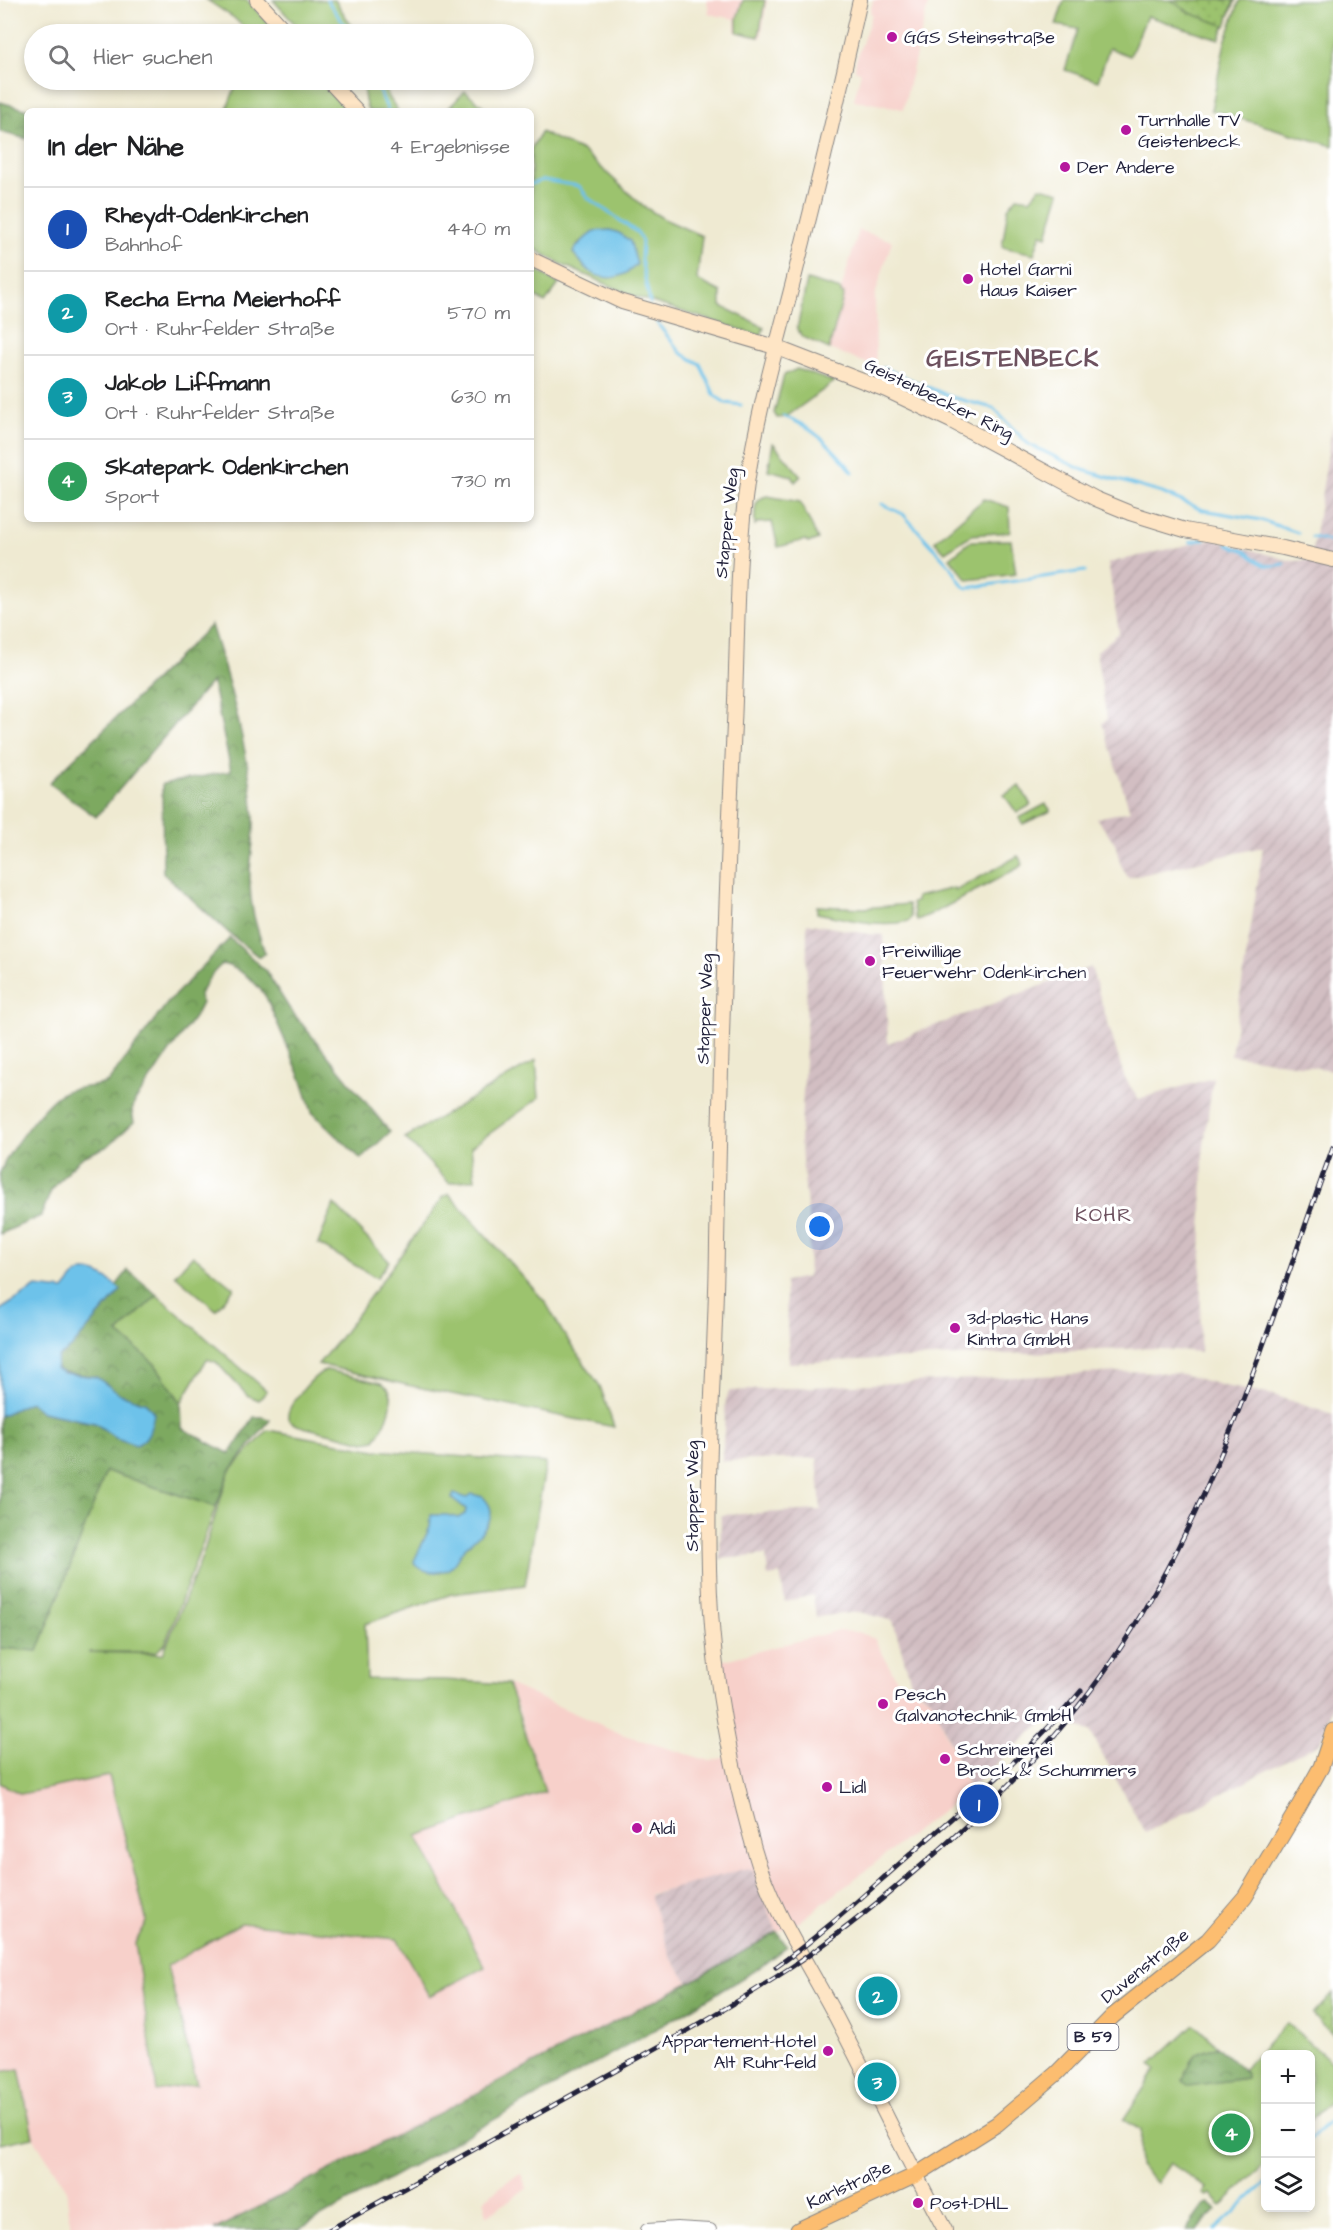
<!DOCTYPE html>
<html lang="de">
<meta charset="utf-8">
<style>
:root{--surface:#fff;--page:#f6f6f6;--text:#202124;--muted:#757577;--line:#e0e0e0;--accent:#b5179e}
body{margin:0;font-family:"Architects Daughter",sans-serif;background:var(--page);color:var(--text)}
.controls{position:absolute;right:18px;bottom:18px;display:grid;overflow:hidden;border-radius:9px;box-shadow:0 3px 9px #0003}
.controls button{width:54px;height:54px;display:grid;place-items:center;padding:0;border:0;border-bottom:2px solid var(--line);background:var(--surface);color:var(--text);font:30px sans-serif}
.you{position:absolute;left:820px;top:1227px;width:21px;height:21px;margin:-15px;border:4px solid #fff;border-radius:50%;background:#1a73e8;box-shadow:0 0 0 9px #1a73e833}
.badge{display:grid;place-items:center;width:39px;height:39px;border-radius:50%;background:var(--accent);color:#fff;font-size:20px;font-weight:700}
.pin{position:absolute;translate:-50% -50%;border:3px solid #fff;box-shadow:0 2px 6px #0006}
.list{margin:0;padding:0;list-style:none}
h2{display:flex;justify-content:space-between;align-items:center;height:78px;margin:0;padding:0 24px;font-size:26px}
h2 small{font-size:20px;font-weight:400;color:var(--muted)}
.list li{display:grid;grid-template-columns:39px 1fr auto;gap:18px;align-items:center;box-sizing:border-box;height:84px;padding:0 24px;border-top:2px solid var(--line)}
.list b{display:block;font-size:22px;white-space:nowrap}
.list p{margin:0;font-size:20px;white-space:nowrap;color:var(--muted)}
.list em{font-size:20px;font-style:normal;color:var(--muted)}
.icon{flex:none;width:33px;height:33px;fill:none;stroke:currentColor;stroke-width:2;stroke-linecap:round;stroke-linejoin:round}
.map{position:relative;flex:none;width:1333px;height:2230px;overflow:hidden}
.search{position:absolute;background:var(--surface);box-shadow:0 3px 9px #0003;left:24px;top:24px;width:510px;height:66px;display:flex;align-items:center;gap:15px;box-sizing:border-box;padding:0 21px;border-radius:33px;color:var(--muted);font-size:22px}
.panel{position:absolute;background:var(--surface);box-shadow:0 3px 9px #0003;left:24px;top:108px;width:510px;height:414px;border-radius:9px}
.map>svg:first-child{display:block}
.built{fill:#f7d0ca}
.industrial{fill:url(#industrial-furrows)}
.green{fill:#9cc36e;stroke:#5f7254;stroke-width:1.5;fill-rule:evenodd}
.forest{fill:url(#forest-crowns);stroke:#50664e;stroke-width:1.5}
.garden{fill:url(#garden-dots);stroke:#5f7254;stroke-width:1.5}
.water{fill:#6dc2ea;stroke:#487292;stroke-width:1.5}
.lines{fill:none;stroke-linecap:round;stroke-linejoin:round}
.stream{stroke:#6dc2ea;stroke-width:3}
.tertiary-casing{stroke:#888686;stroke-width:14}
.secondary-casing{stroke:#888686;stroke-width:16}
.primary-casing{stroke:#888686;stroke-width:17}
.tertiary{stroke:#fff;stroke-width:12}
.secondary{stroke:#fee5c5;stroke-width:14}
.primary{stroke:#fcbd6f;stroke-width:15}
.rail-casing{stroke:#22223b;stroke-width:5}
.rail{stroke:#fff;stroke-width:3;stroke-dasharray:9;stroke-linecap:butt}
.poi-dot{fill:#b5179e;stroke:#fff;stroke-width:2}
.labels{text-anchor:middle;dominant-baseline:central;stroke-width:6;stroke-linejoin:round;paint-order:stroke}
.shield{fill:#fff;stroke:#646476;stroke-width:1.5}
.shield-label{font-size:16px;font-weight:bold;fill:#22223b}
.poi-label{font-size:18px;fill:#22223b;stroke:#fff;text-anchor:start}
.street-label{font-size:18px;fill:#22223b;stroke:#fff}
.neighbourhood-label{font-size:20px;letter-spacing:1.5px;fill:#6d515f;stroke:#fff}
.district-label{font-size:24px;font-weight:bold;letter-spacing:1.5px;fill:#6d515f;stroke:#fff}
</style>
<div class="map">
<svg width="1333" height="2230" viewBox="0 0 1333 2230">
<defs>
<pattern id="industrial-furrows" width="10" height="10" patternUnits="userSpaceOnUse" patternTransform="scale(1.5)"><rect width="10" height="10" fill="#d2bec2"/><path d="M-1 1l2-2M0 10L10 0M9 11l2-2" fill="none" stroke="#b4a3a8"/></pattern>
<pattern id="forest-crowns" width="20" height="18" patternUnits="userSpaceOnUse" patternTransform="scale(1.5)"><rect width="20" height="18" fill="#7da961"/><path d="M2 6a3 3 0 1 1 6 0M12 15a3 3 0 1 1 6 0" fill="none" stroke="#668951"/></pattern>
<pattern id="garden-dots" width="8" height="8" patternUnits="userSpaceOnUse" patternTransform="scale(1.5)"><rect width="8" height="8" fill="#9cc36e"/><path d="M2 2h.1M6 6h.1" fill="none" stroke="#86a760" stroke-width="1.8" stroke-linecap="round"/></pattern>
</defs>
<rect width="100%" height="100%" fill="#fff"/>
<filter id="ink" filterUnits="userSpaceOnUse"><feTurbulence type="fractalNoise" baseFrequency=".0167" numOctaves="2"/><feDisplacementMap in="SourceGraphic" scale="12" xChannelSelector="R" yChannelSelector="G"/><feConvolveMatrix kernelMatrix="1 2 1 2 8 2 1 2 1" color-interpolation-filters="sRGB"/></filter>
<filter id="wash" filterUnits="userSpaceOnUse"><feTurbulence type="fractalNoise" baseFrequency=".008" numOctaves="4" result="noise"/><feDisplacementMap in="SourceGraphic" scale="24" xChannelSelector="R" yChannelSelector="G"/><feGaussianBlur stdDeviation="1.35" result="paint"/><feColorMatrix in="noise" values="0 0 0 0 0 0 0 0 0 0 0 0 0 0 0 0 0 1.4 0 .05"/><feComposite in="paint" operator="in"/></filter>
<g filter="url(#wash)">
<rect width="100%" height="100%" fill="#efead2"/>
<g class="built">
<path d="M 707,0 L 767,0 L 761,38 L 735,32 L 735,19 L 709,14 Z"/>
<path d="M 873,0 L 929,0 L 903,109 L 854,100 L 861,72 L 855,70 L 856,61 L 872,14 L 870,13 Z"/>
<path d="M 859,230 L 892,241 L 875,295 L 876,367 L 829,349 L 844,295 L 840,293 Z"/>
<path d="M 836,1631 L 857,1632 L 874,1638 L 896,1678 L 931,1699 L 969,1789 L 938,1814 L 798,1923 L 777,1932 L 753,1871 L 650,1894 L 671,1958 L 689,1983 L 214,2230 L 71,2230 L 66,2188 L 33,2137 L 19,2070 L 0,2072 L 0,1783 L 21,1794 L 109,1775 L 147,1922 L 135,1943 L 156,2091 L 197,2084 L 167,1966 L 241,1923 L 397,1939 L 417,1836 L 545,1792 L 518,1708 L 508,1684 L 624,1735 L 710,1761 L 734,1755 L 721,1661 Z"/>
<path d="M 521,2174 L 527,2189 L 522,2191 L 487,2216 L 484,2200 L 513,2177 Z"/>
</g>
<g class="industrial">
<path d="M 1333,422 L 1333,1070 L 1231,1055 L 1263,847 L 1128,878 L 1120,863 L 1115,843 L 1096,818 L 1130,811 L 1102,723 L 1107,720 L 1096,652 L 1119,633 L 1108,563 L 1213,539 L 1291,561 L 1311,560 Z"/>
<path d="M 807,923 L 868,934 L 884,935 L 888,1043 L 1091,967 L 1124,1076 L 1138,1099 L 1213,1078 L 1203,1153 L 1200,1352 L 1147,1348 L 789,1363 L 785,1281 L 808,1277 L 810,1234 L 800,1141 L 806,1044 Z"/>
<path d="M 1140,1371 L 1182,1374 L 1224,1386 L 1274,1395 L 1333,1415 L 1333,1704 L 1320,1743 L 1145,1833 L 1090,1731 L 1045,1720 L 970,1788 L 931,1699 L 912,1686 L 893,1621 L 859,1612 L 816,1617 L 813,1595 L 785,1602 L 780,1574 L 768,1577 L 766,1555 L 720,1559 L 721,1515 L 821,1510 L 817,1458 L 722,1461 L 726,1397 L 730,1391 Z"/>
<path d="M 748,1868 L 753,1871 L 777,1932 L 689,1983 L 671,1958 L 650,1895 Z"/>
</g>
<g class="green">
<path d="M 207,0 L 247,0 L 278,34 L 251,34 L 234,18 Z"/>
<path d="M 273,0 L 335,0 L 357,34 L 304,34 Z"/>
<path d="M 743,0 L 765,0 L 759,37 L 737,32 L 737,18 Z"/>
<path d="M 1064,0 L 1236,0 L 1219,39 L 1147,16 L 1130,56 L 1109,48 L 1098,81 L 1065,70 L 1078,29 L 1056,25 Z"/>
<path d="M 1240,0 L 1333,0 L 1333,146 L 1211,110 L 1225,42 Z"/>
<path d="M 238,80 L 319,80 L 347,111 L 226,111 Z"/>
<path d="M 359,80 L 381,80 L 387,94 L 398,111 L 369,111 C 362,102 367,89 359,80 Z"/>
<path d="M 465,91 L 489,111 L 446,111 Z"/>
<path d="M 541,132 L 584,152 L 643,206 L 664,219 L 702,236 L 697,280 L 721,292 L 721,306 L 764,327 L 761,336 L 636,297 L 563,265 L 531,247 L 531,149 ZM 587,239 L 630,241 L 636,264 L 586,268 L 573,253 L 579,243 Z"/>
<path d="M 1040,187 L 1060,192 L 1047,236 L 1041,234 L 1034,254 L 1002,247 L 1008,208 L 1017,197 L 1030,199 Z"/>
<path d="M 531,267 L 559,284 L 545,303 L 531,294 Z"/>
<path d="M 807,280 L 841,290 L 841,293 L 844,294 L 829,349 L 803,337 L 797,329 Z"/>
<path d="M 797,369 L 834,382 L 786,417 L 777,418 L 774,413 L 784,375 Z"/>
<path d="M 773,443 L 801,476 L 795,482 L 792,476 L 768,470 Z"/>
<path d="M 767,496 L 800,502 L 818,539 L 808,543 L 805,540 L 778,547 L 772,522 L 756,523 L 755,526 C 755,514 752,499 767,496 Z"/>
<path d="M 984,499 L 1009,507 L 1010,532 L 971,535 L 945,552 L 935,541 Z"/>
<path d="M 1011,540 L 1016,574 L 968,580 L 950,558 L 971,541 Z"/>
<path d="M 1020,786 L 1031,805 L 1017,813 L 1004,795 Z"/>
<path d="M 1046,804 L 1051,811 L 1023,824 L 1019,818 Z"/>
<path d="M 1018,856 L 1023,864 L 1018,868 L 936,912 L 917,920 L 915,918 L 912,903 L 916,902 L 916,897 L 954,888 L 955,891 Z"/>
<path d="M 908,904 L 911,917 L 909,921 C 879,928 848,919 817,913 L 817,906 L 864,908 Z"/>
<path d="M 536,1060 L 539,1098 L 471,1147 L 475,1179 L 449,1183 L 405,1138 Z"/>
<path d="M 449,1194 L 546,1303 L 563,1333 L 600,1386 L 614,1427 L 407,1385 L 318,1364 L 339,1339 L 444,1196 Z"/>
<path d="M 334,1204 L 389,1261 L 377,1278 L 318,1244 Z"/>
<path d="M 193,1255 L 234,1288 L 216,1310 L 175,1275 Z"/>
<path d="M 157,1295 L 267,1391 L 259,1400 L 247,1395 L 216,1362 L 207,1359 L 181,1403 L 155,1364 L 118,1333 Z"/>
<path d="M 327,1370 L 381,1383 C 403,1393 385,1426 375,1440 L 365,1442 L 303,1427 C 297,1425 290,1424 288,1417 C 286,1406 316,1372 327,1370 Z"/>
<path d="M 268,1430 L 376,1450 L 546,1463 L 525,1585 L 452,1594 L 365,1624 L 367,1679 L 444,1680 L 508,1684 L 545,1792 L 417,1836 L 485,1967 L 429,1996 L 397,1939 L 241,1923 L 167,1966 L 197,2084 L 157,2091 L 135,1943 L 147,1922 L 109,1776 L 21,1794 L 0,1783 L 0,1648 L 38,1651 L 106,1471 L 216,1507 L 165,1644 L 156,1652 L 88,1652 L 163,1654 L 203,1554 L 229,1472 Z"/>
<path d="M 1287,2023 L 1333,2063 L 1333,2098 L 1311,2120 L 1310,2054 L 1266,2054 L 1265,2164 L 1221,2206 L 1210,2193 L 1207,2196 L 1203,2194 L 1207,2188 L 1170,2163 L 1157,2183 L 1139,2166 L 1141,2130 L 1123,2120 L 1156,2070 L 1151,2064 L 1194,2024 L 1218,2047 C 1197,2049 1194,2055 1185,2073 L 1205,2083 L 1240,2079 L 1246,2074 L 1243,2070 Z"/>
<path d="M 19,2069 L 33,2137 L 0,2144 L 0,2072 Z"/>
</g>
<g class="forest">
<path d="M 0,102 L 32,111 L 27,111 L 27,139 L 0,132 Z"/>
<path d="M 211,625 C 231,687 249,752 254,817 C 255,835 251,854 250,872 C 249,904 255,923 265,953 L 259,957 L 231,935 L 163,873 L 162,784 L 231,771 L 212,681 L 96,817 L 49,783 Z"/>
<path d="M 230,938 L 266,971 L 289,1008 L 390,1132 L 361,1159 L 312,1112 L 301,1078 L 266,997 C 256,982 240,968 222,964 C 212,973 204,984 199,997 L 202,1003 L 197,1013 L 135,1101 L 132,1111 L 134,1122 L 108,1146 L 83,1157 L 68,1170 L 51,1191 L 41,1216 L 0,1234 C 0,1220 0,1187 0,1174 C 4,1156 47,1099 64,1092 C 78,1085 94,1089 108,1082 L 169,1001 Z"/>
<path d="M 128,1270 L 157,1295 L 118,1333 L 154,1363 L 181,1402 L 182,1428 L 230,1454 L 254,1417 L 263,1417 L 270,1420 L 229,1472 L 216,1507 L 106,1471 L 38,1651 L 0,1648 L 0,1416 L 27,1401 L 30,1402 L 42,1412 L 95,1423 L 116,1438 L 120,1394 L 96,1377 L 59,1371 L 55,1364 L 58,1357 L 71,1348 L 121,1290 L 116,1286 Z"/>
<path d="M 777,1932 L 787,1946 L 759,1968 L 684,2013 L 298,2230 L 214,2230 L 689,1983 Z"/>
<path d="M 1218,2047 L 1243,2070 L 1246,2074 L 1246,2078 L 1189,2086 L 1183,2081 C 1189,2060 1194,2049 1218,2047 Z"/>
<path d="M 1209,2203 L 1217,2210 L 1197,2230 L 1186,2230 L 1205,2204 Z"/>
</g>
<g class="garden">
<path d="M 1171,0 L 1234,0 L 1226,26 L 1190,13 Z"/>
<path d="M 1333,1993 L 1333,2034 L 1313,2015 Z"/>
</g>
<g class="water">
<path d="M 610,230 L 619,233 L 630,241 L 637,264 C 623,280 602,283 586,268 C 581,263 578,257 573,253 C 575,246 588,236 594,231 Z"/>
<path d="M 83,1271 C 98,1270 110,1280 121,1290 L 71,1348 L 58,1357 L 56,1369 L 64,1373 L 96,1377 L 120,1394 L 146,1403 L 154,1413 C 151,1427 150,1439 136,1445 L 116,1438 L 95,1423 L 42,1412 L 30,1402 L 0,1416 L 0,1310 L 36,1287 L 64,1290 L 76,1275 Z"/>
<path d="M 454,1494 L 466,1498 L 472,1494 L 483,1497 C 503,1516 481,1533 467,1546 C 460,1552 458,1559 453,1565 C 444,1576 425,1573 415,1565 L 414,1561 L 430,1527 L 431,1515 L 447,1515 L 458,1518 L 465,1514 L 466,1509 L 452,1498 Z"/>
</g>
<g class="lines">
<g class="stream">
<path d="M 327,0 L 351,34"/>
<path d="M 375,80 L 388,111"/>
<path d="M 531,184 L 543,180 L 579,186 L 588,198 L 638,233 L 642,242 L 641,259 L 650,303"/>
<path d="M 657,323 L 681,353 L 700,364 L 715,396 L 726,403 L 741,405"/>
<path d="M 883,368 L 951,397 L 993,408 L 1028,444 L 1083,470 L 1162,493 L 1203,510 L 1261,520 L 1298,533"/>
<path d="M 783,416 C 813,426 834,449 853,472"/>
<path d="M 882,504 L 903,514 L 951,567 L 963,586 L 967,588 L 1085,571"/>
<path d="M 1312,537 L 1333,542"/>
<path d="M 1191,542 L 1204,539"/>
<path d="M 1227,544 C 1232,548 1239,548 1245,551 C 1261,563 1261,569 1284,564"/>
<path d="M 1310,2139 L 1333,2118"/>
<path d="M 1215,2230 L 1266,2183"/>
</g>
</g>
</g>
<g filter="url(#ink)">
<g class="lines">
<defs>
<path id="tertiary" d="M 647,2230 L 677,2228 L 710,2230"/>
<g id="secondary">
<path d="M 257,0 L 288,34"/>
<path d="M 860,0 C 841,86 821,172 799,258 C 781,333 758,406 747,483 C 736,563 738,644 734,724 C 726,897 720,1070 717,1243 C 716,1366 703,1489 711,1612 C 716,1693 732,1771 754,1849 C 771,1909 806,1960 835,2015 C 872,2086 907,2159 945,2230"/>
<path d="M 328,80 L 357,111"/>
<path d="M 531,259 L 622,302 L 775,347 L 886,390 L 951,421 L 1096,499 L 1130,513 L 1185,530 L 1283,548 L 1333,560"/>
</g>
<path id="primary" d="M 798,2230 L 916,2175 L 997,2124 L 1057,2073 L 1113,2016 L 1208,1940 L 1245,1897 L 1294,1815 L 1321,1767 L 1333,1731"/>
</defs>
<use href="#tertiary" class="tertiary-casing"/>
<use href="#secondary" class="secondary-casing"/>
<use href="#primary" class="primary-casing"/>
<use href="#tertiary" class="tertiary"/>
<use href="#secondary" class="secondary"/>
<use href="#primary" class="primary"/>
<defs>
<g id="rail">
<path d="M 776,1967 C 825,1932 868,1891 913,1852 C 971,1801 1031,1751 1081,1691"/>
<path d="M 329,2230 C 412,2184 496,2137 579,2091 C 651,2051 724,2012 793,1966 C 833,1939 872,1908 909,1876 C 990,1808 1065,1734 1123,1644 C 1221,1493 1272,1315 1333,1147"/>
</g>
</defs>
<use href="#rail" class="rail-casing"/>
<use href="#rail" class="rail"/>
</g>
</g>
<g class="poi-dot">
<circle cx="892" cy="37" r="6"/>
<circle cx="1126" cy="130" r="6"/>
<circle cx="1065" cy="167" r="6"/>
<circle cx="968" cy="279" r="6"/>
<circle cx="870" cy="961" r="6"/>
<circle cx="955" cy="1328" r="6"/>
<circle cx="883" cy="1704" r="6"/>
<circle cx="945" cy="1759" r="6"/>
<circle cx="827" cy="1787" r="6"/>
<circle cx="637" cy="1828" r="6"/>
<circle cx="828" cy="2051" r="6"/>
<circle cx="918" cy="2203" r="6"/>
</g>
<g class="labels">
<rect class="shield" x="1067.5" y="2024" width="51" height="26" rx="4.5"/>
<g class="shield-label">
<text x="1093" y="2037">B 59</text>
</g>
<g class="poi-label">
<text x="904" y="37">GGS Steinsstraße</text>
<text x="1138" y="120">Turnhalle TV<tspan x="1138" dy="21">Geistenbeck</tspan></text>
<text x="1077" y="167">Der Andere</text>
<text x="980" y="269">Hotel Garni<tspan x="980" dy="21">Haus Kaiser</tspan></text>
<text x="882" y="951">Freiwillige<tspan x="882" dy="21">Feuerwehr Odenkirchen</tspan></text>
<text x="967" y="1318">3d-plastic Hans<tspan x="967" dy="21">Kintra GmbH</tspan></text>
<text x="895" y="1694">Pesch<tspan x="895" dy="21">Galvanotechnik GmbH</tspan></text>
<text x="957" y="1749">Schreinerei<tspan x="957" dy="21">Brock &amp; Schummers</tspan></text>
<text x="839" y="1787">Lidl</text>
<text x="649" y="1828">Aldi</text>
<text x="816" y="2041" text-anchor="end">Appartement-Hotel<tspan x="816" dy="21">Alt Ruhrfeld</tspan></text>
<text x="930" y="2203">Post-DHL</text>
</g>
<g class="street-label">
<text transform="translate(939 399) rotate(26)">Geistenbecker Ring</text>
<text transform="translate(727 523) rotate(-84)">Stapper Weg</text>
<text transform="translate(705 1009) rotate(-88)">Stapper Weg</text>
<text transform="translate(692 1496) rotate(-90)">Stapper Weg</text>
<text transform="translate(1145 1966) rotate(-39)">Duvenstraße</text>
<text transform="translate(849 2185) rotate(-25)">Karlstraße</text>
</g>
<g class="neighbourhood-label">
<text x="1104" y="1215">KOHR</text>
</g>
<g class="district-label">
<text x="1013" y="359">GEISTENBECK</text>
</g>
</g>
</svg>
<div class="controls">
<button>+</button>
<button>−</button>
<button><svg class="icon" aria-label="layers" viewBox="0 0 24 24"><path d="M12 4l9 5-9 5-9-5zM3 14l9 5 9-5"/></svg></button>
</div>
<div class="you"></div>
<div class="pin badge" style="left:979px;top:1804px;background:#1a4fb4">1</div>
<div class="pin badge" style="left:878px;top:1996px;background:#0f9aa8">2</div>
<div class="pin badge" style="left:877px;top:2082px;background:#0f9aa8">3</div>
<div class="pin badge" style="left:1231px;top:2133px;background:#2e9e5b">4</div>
<div class="search"><svg class="icon" aria-label="search" viewBox="0 0 24 24"><circle cx="10" cy="10" r="6"/><path d="M15 15l6 6"/></svg>Hier suchen</div>
<section class="panel">
<h2>In der Nähe<small>4 Ergebnisse</small></h2>
<ul class="list">
<li><span class="badge" style="background:#1a4fb4">1</span><div><b>Rheydt-Odenkirchen</b><p>Bahnhof</p></div><em>440 m</em></li>
<li><span class="badge" style="background:#0f9aa8">2</span><div><b>Recha Erna Meierhoff</b><p>Ort · Ruhrfelder Straße</p></div><em>570 m</em></li>
<li><span class="badge" style="background:#0f9aa8">3</span><div><b>Jakob Liffmann</b><p>Ort · Ruhrfelder Straße</p></div><em>630 m</em></li>
<li><span class="badge" style="background:#2e9e5b">4</span><div><b>Skatepark Odenkirchen</b><p>Sport</p></div><em>730 m</em></li>
</ul>
</section>
</div>
